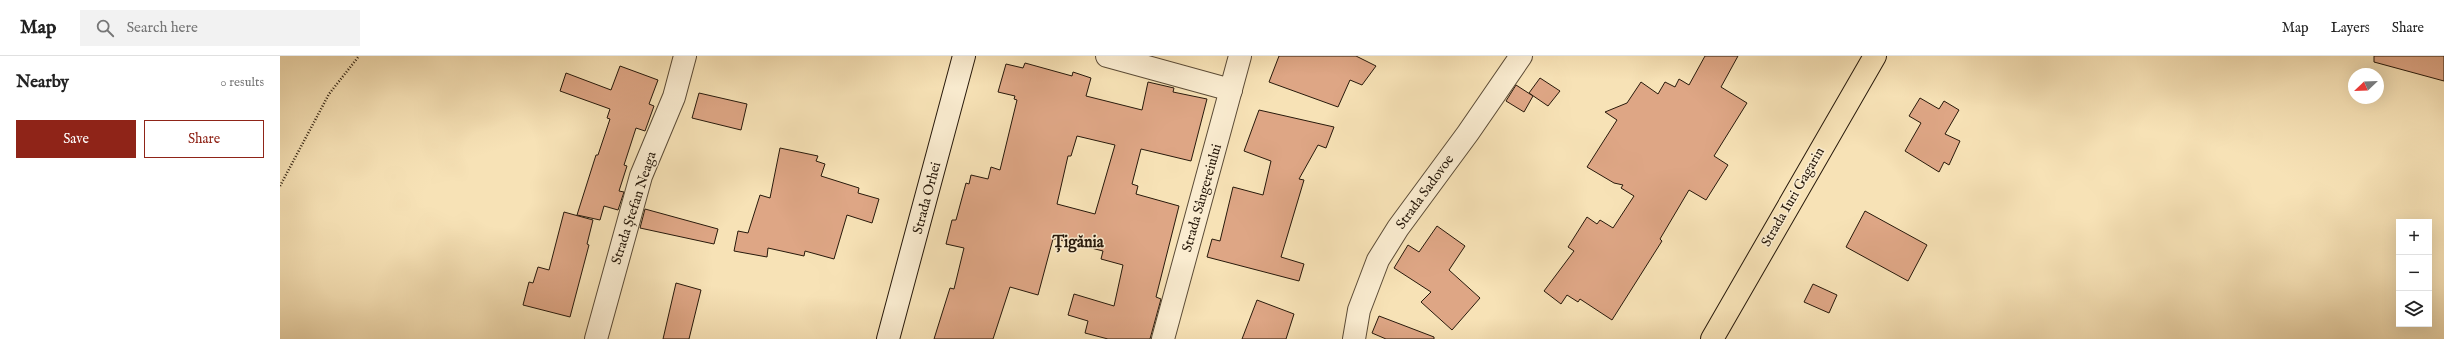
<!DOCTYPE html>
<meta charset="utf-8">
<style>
:root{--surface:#fff;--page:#f2f2f2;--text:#222;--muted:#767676;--line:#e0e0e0;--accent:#8f2418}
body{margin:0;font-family:"IM FELL English",serif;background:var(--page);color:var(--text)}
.controls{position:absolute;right:12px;bottom:12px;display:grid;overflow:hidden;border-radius:0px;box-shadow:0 4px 16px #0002}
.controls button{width:36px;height:36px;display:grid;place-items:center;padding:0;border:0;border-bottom:1px solid var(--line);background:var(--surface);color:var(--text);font:20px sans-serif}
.compass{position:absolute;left:2068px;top:12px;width:36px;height:36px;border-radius:50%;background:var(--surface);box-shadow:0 4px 16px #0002;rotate:247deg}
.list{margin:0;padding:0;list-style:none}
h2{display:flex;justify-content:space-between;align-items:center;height:52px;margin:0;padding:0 16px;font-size:17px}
h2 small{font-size:13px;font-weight:400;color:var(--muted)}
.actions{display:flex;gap:8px;padding:12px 16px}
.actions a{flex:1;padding:9px 0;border:1px solid var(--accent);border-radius:0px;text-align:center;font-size:14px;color:var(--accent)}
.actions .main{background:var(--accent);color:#fff}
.icon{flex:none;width:22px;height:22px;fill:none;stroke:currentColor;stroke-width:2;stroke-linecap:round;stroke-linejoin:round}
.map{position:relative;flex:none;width:2164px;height:283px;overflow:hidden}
header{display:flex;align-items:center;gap:24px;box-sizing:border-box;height:56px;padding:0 20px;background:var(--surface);border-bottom:1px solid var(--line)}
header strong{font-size:19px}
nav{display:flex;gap:22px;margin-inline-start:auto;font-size:14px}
.search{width:280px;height:36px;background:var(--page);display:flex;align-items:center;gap:10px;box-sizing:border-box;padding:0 14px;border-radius:0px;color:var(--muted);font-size:15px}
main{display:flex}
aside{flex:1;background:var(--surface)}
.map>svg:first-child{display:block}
.building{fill:#dea685;stroke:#27190b;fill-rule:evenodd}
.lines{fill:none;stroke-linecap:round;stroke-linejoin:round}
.street-casing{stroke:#5b4b36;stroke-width:24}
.secondary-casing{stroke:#27190b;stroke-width:24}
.primary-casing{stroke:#27190b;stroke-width:24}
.path{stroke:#27190b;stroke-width:2.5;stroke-dasharray:1 2;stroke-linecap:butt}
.street{stroke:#faecd0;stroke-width:22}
.secondary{stroke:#faecd0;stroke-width:22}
.primary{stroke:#f7e2b6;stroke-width:22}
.labels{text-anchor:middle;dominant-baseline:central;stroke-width:3;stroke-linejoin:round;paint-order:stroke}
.street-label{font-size:14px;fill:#27190b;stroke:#faecd0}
.quarter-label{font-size:16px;font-weight:bold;fill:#27190b;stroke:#faecd0}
</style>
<header>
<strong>Map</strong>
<div class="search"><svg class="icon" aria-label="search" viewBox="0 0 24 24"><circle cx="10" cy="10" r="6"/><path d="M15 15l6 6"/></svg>Search here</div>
<nav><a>Map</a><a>Layers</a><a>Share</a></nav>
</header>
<main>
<aside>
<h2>Nearby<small>0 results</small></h2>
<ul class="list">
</ul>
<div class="actions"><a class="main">Save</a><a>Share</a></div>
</aside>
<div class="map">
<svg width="2164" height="283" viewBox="0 0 2164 283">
<rect width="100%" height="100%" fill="#f7e2b6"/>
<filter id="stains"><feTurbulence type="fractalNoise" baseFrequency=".005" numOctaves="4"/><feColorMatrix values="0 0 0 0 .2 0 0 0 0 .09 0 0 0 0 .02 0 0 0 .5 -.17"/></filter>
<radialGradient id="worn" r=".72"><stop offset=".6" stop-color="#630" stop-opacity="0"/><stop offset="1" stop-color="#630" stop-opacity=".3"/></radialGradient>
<g class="building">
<path d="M 999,0 L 1076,0 L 1096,10 L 1082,29 L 1070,24 L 1058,51 L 989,26 Z"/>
<path d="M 1425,0 L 1458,0 L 1441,31 L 1467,47 L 1434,100 L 1448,109 L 1426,144 L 1409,134 L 1380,183 L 1382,185 L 1332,264 L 1300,243 L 1298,246 L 1287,239 L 1281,248 L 1264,235 L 1294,195 L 1288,191 L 1307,161 L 1317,168 L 1320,164 L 1333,172 L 1354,140 L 1341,132 L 1343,129 L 1334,127 L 1307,111 L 1337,64 L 1325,56 L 1347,47 L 1361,26 L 1378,38 L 1385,26 L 1395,31 L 1399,23 L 1409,29 Z"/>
<path d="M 2094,0 L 2164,0 L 2164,25 L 2094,6 Z"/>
<path d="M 745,7 L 792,20 L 793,16 L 811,22 L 806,40 L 862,54 L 868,26 L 894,32 L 893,36 L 927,43 L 911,105 L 861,93 L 852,128 L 858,130 L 856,138 L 899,150 L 876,241 L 881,243 L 870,283 L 828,283 L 805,277 L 808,265 L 788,259 L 794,238 L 834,250 L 843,209 L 821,203 L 823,195 L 776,183 L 773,183 L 758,239 L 730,231 L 713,283 L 654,283 L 670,232 L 674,233 L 684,192 L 666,188 L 672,164 L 676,164 L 686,127 L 689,128 L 691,119 L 708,123 L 711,111 L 720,114 L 737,44 L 734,43 L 735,40 L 718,36 L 726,8 L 743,12 ZM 797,80 L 835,89 L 815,158 L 777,148 L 788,100 L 791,100 Z"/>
<path d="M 340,10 L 378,24 L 369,48 L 374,50 L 365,75 L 356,72 L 344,109 L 347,110 L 339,135 L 344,136 L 338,154 L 324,150 L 320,164 L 297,159 L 316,99 L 318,99 L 330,63 L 327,62 L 330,53 L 280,35 L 286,17 L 331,34 Z"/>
<path d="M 1260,22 L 1280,35 L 1268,50 L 1249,37 Z"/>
<path d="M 1236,29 L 1253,40 L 1244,56 L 1226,45 Z"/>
<path d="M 419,37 L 467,48 L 461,74 L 412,62 Z"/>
<path d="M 1640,42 L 1659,53 L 1664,45 L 1679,54 L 1665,78 L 1680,85 L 1669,109 L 1664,106 L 1659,116 L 1625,95 L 1641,67 L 1629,60 Z"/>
<path d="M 979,54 L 1054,71 L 1046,92 L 1038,89 L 1019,123 L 1024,124 L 1001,201 L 1024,208 L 1019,225 L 927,201 L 932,183 L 940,185 L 953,131 L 983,139 L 991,105 L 964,95 Z"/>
<path d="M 500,92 L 538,100 L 536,105 L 545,108 L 541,120 L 579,132 L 578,137 L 599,143 L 592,167 L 567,159 L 554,203 L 525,195 L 524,200 L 488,192 L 487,201 L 454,195 L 458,175 L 468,177 L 480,139 L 490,142 Z"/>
<path d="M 365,153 L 438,173 L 434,188 L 360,172 Z"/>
<path d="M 1585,155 L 1647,189 L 1628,225 L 1566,191 Z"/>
<path d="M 284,156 L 313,164 L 307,188 L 309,189 L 290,261 L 243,249 L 249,226 L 253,227 L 258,211 L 269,214 Z"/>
<path d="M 1157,170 L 1185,190 L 1169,214 L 1200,242 L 1172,274 L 1141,246 L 1151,236 L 1114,212 L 1128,189 L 1139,196 Z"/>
<path d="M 396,227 L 421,234 L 409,283 L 383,283 Z"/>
<path d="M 1533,228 L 1557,239 L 1549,257 L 1524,246 Z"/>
<path d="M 977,244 L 1014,258 L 1006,283 L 962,283 Z"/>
<path d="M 1099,260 L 1154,281 L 1154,283 L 1106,283 L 1092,277 Z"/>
</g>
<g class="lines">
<defs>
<g id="street">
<path d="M 827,0 L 951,34"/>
<path d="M 316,283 L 361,120 L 394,41 L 405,0"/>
<path d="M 883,283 L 960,0"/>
<path d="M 1074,283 L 1079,254 L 1098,204 L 1118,172 L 1188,77 L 1241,0"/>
</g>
<path id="secondary" d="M 608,283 L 684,0"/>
<path id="primary" d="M 1432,283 L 1595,0"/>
</defs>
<use href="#street" class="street-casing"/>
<use href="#secondary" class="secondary-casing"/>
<use href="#primary" class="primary-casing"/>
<path class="path" d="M 0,130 L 49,38 L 79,0"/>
<use href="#street" class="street"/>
<use href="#secondary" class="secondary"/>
<use href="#primary" class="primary"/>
</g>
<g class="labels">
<g class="street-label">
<text transform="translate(1145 136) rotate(-54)">Strada Sadovoe</text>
<text transform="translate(1513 141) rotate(-60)">Strada Iuri Gagarin</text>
<text transform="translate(647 142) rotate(-75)">Strada Orhei</text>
<text transform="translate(922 142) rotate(-74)">Strada Sângereiului</text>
<text transform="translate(354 152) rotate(-72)">Strada Ștefan Neaga</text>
</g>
<g class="quarter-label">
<text x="798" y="187">Țigănia</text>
</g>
</g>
<rect width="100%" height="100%" filter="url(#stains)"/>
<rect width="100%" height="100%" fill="url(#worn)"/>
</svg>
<div class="controls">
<button>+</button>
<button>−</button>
<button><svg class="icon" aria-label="layers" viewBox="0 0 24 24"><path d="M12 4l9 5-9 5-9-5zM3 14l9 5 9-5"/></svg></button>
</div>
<svg class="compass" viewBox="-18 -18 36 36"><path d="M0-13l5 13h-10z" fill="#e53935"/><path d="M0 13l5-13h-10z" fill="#767676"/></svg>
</div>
</main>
